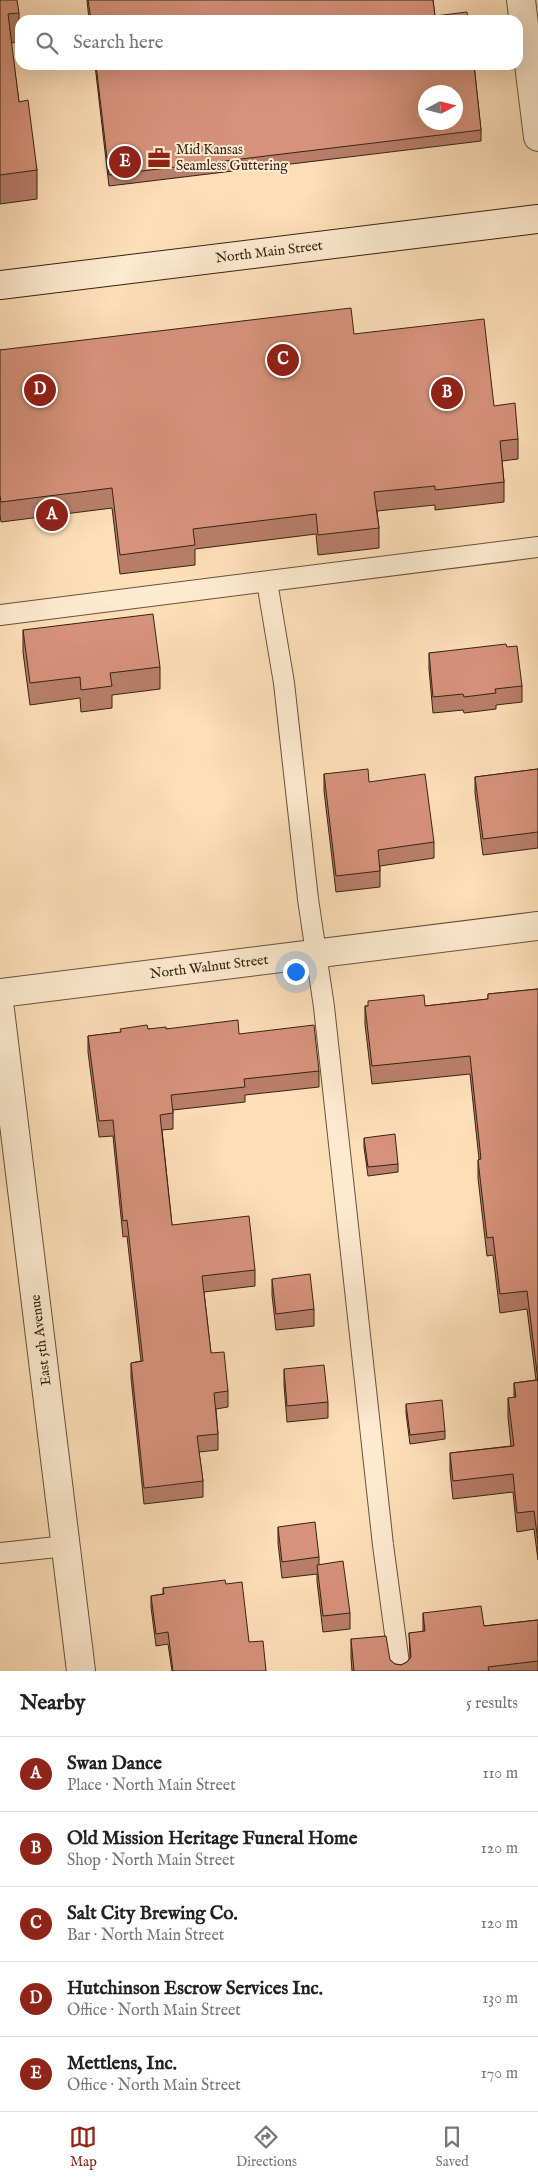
<!DOCTYPE html>
<meta charset="utf-8">
<style>
:root{--surface:#fff;--page:#f2f2f2;--text:#222;--muted:#767676;--line:#e0e0e0;--accent:#8f2418}
body{margin:0;font-family:"IM FELL English",serif;background:var(--page);color:var(--text)}
.compass{position:absolute;left:418px;top:85px;width:45px;height:45px;border-radius:50%;background:var(--surface);box-shadow:0 5px 20px #0002;rotate:83deg}
.you{position:absolute;left:295px;top:971px;width:18px;height:18px;margin:-12px;border:4px solid #fff;border-radius:50%;background:#1a73e8;box-shadow:0 0 0 8px #1a73e833}
.badge{display:grid;place-items:center;width:32px;height:32px;border-radius:50%;background:var(--accent);color:#fff;font-size:16px;font-weight:700}
.pin{position:absolute;translate:-50% -50%;border:2px solid #fff;box-shadow:0 1px 5px #0006}
.list{margin:0;padding:0;list-style:none}
h2{display:flex;justify-content:space-between;align-items:center;height:65px;margin:0;padding:0 20px;font-size:21px}
h2 small{font-size:16px;font-weight:400;color:var(--muted)}
.list li{display:grid;grid-template-columns:32px 1fr auto;gap:15px;align-items:center;box-sizing:border-box;height:75px;padding:0 20px;border-top:1px solid var(--line)}
.list b{display:block;font-size:19px;white-space:nowrap}
.list p{margin:0;font-size:16px;white-space:nowrap;color:var(--muted)}
.list em{font-size:16px;font-style:normal;color:var(--muted)}
.icon{flex:none;width:28px;height:28px;fill:none;stroke:currentColor;stroke-width:2;stroke-linecap:round;stroke-linejoin:round}
.map{position:relative;flex:none;width:538px;height:1671px;overflow:hidden}
.search{position:absolute;background:var(--surface);box-shadow:0 5px 20px #0002;left:15px;right:15px;top:15px;height:55px;display:flex;align-items:center;gap:12px;box-sizing:border-box;padding:0 18px;border-radius:15px;color:var(--muted);font-size:19px}
.sheet{height:440px;background:var(--surface)}
nav{display:flex;justify-content:space-around;align-items:center;box-sizing:border-box;height:70px;border-top:1px solid var(--line);background:var(--surface);font-size:14px;color:var(--muted)}
nav a{display:grid;justify-items:center;gap:2px}
nav .on{color:var(--accent)}
.map>svg:first-child{display:block}
.lines{fill:none;stroke-linecap:round;stroke-linejoin:round}
.lane-casing{stroke:#68523d;stroke-width:22}
.street-casing{stroke:#68523d;stroke-width:30}
.secondary-casing{stroke:#362314;stroke-width:30}
.lane{stroke:#fdead0;stroke-width:20}
.street{stroke:#fdead0;stroke-width:28}
.secondary{stroke:#fdead0;stroke-width:28}
.wall{fill:#b87e6a;stroke:#362314}
.building{fill:#d6927b;stroke:#362314;fill-rule:evenodd}
.labels{text-anchor:middle;dominant-baseline:central;stroke-width:4;stroke-linejoin:round;paint-order:stroke}
.poi-label{font-size:14px;fill:#362314;stroke:#fdead0;text-anchor:start}
.street-label{font-size:14px;fill:#362314;stroke:#fdead0}
</style>
<div class="map">
<svg width="538" height="1671" viewBox="0 0 538 1671">
<rect width="100%" height="100%" fill="#fcdeb7"/>
<filter id="stains"><feTurbulence type="fractalNoise" baseFrequency=".004" numOctaves="4"/><feColorMatrix values="0 0 0 0 .2 0 0 0 0 .09 0 0 0 0 .02 0 0 0 .5 -.17"/></filter>
<radialGradient id="worn" r=".72"><stop offset=".6" stop-color="#630" stop-opacity="0"/><stop offset="1" stop-color="#630" stop-opacity=".3"/></radialGradient>
<g class="lines">
<defs>
<g id="lane">
<path d="M 267,582 L 284,683 L 308,899 L 324,1007 L 383,1545 L 400,1671"/>
<path d="M 0,615 L 538,547"/>
<path d="M 0,1553 L 66,1546"/>
</g>
<g id="street">
<path d="M 521,0 L 538,137"/>
<path d="M 0,993 L 538,926"/>
<path d="M 0,1010 L 81,1671"/>
</g>
<path id="secondary" d="M 0,285 L 538,219"/>
</defs>
<use href="#lane" class="lane-casing"/>
<use href="#street" class="street-casing"/>
<use href="#secondary" class="secondary-casing"/>
<use href="#lane" class="lane"/>
<use href="#street" class="street"/>
<use href="#secondary" class="secondary"/>
</g>
<g class="wall">
<path d="M 0,0 L 19,13 L 19,42 L 11,43 L 19,102 L 37,170 L 37,199 L 0,204 Z"/>
<path d="M 87,0 L 433,0 L 435,16 L 468,20 L 89,20 Z"/>
<path d="M 95,65 L 474,65 L 481,130 L 481,141 L 109,186 Z"/>
<path d="M 354,334 L 494,406 L 518,439 L 518,459 L 502,461 L 504,482 L 504,502 L 435,510 L 435,505 L 377,511 L 379,528 L 379,548 L 318,555 L 316,534 L 195,549 L 195,565 L 120,574 L 112,508 L 1,522 L 0,515 L 0,350 Z"/>
<path d="M 23,630 L 160,667 L 160,689 L 112,695 L 112,708 L 81,712 L 80,698 L 30,705 L 23,652 Z"/>
<path d="M 507,647 L 522,686 L 522,702 L 496,705 L 496,709 L 464,713 L 463,710 L 433,713 L 429,669 L 429,653 Z"/>
<path d="M 538,769 L 538,848 L 483,855 L 475,793 L 475,777 Z"/>
<path d="M 324,774 L 369,782 L 434,842 L 434,858 L 380,866 L 380,887 L 336,892 L 324,791 Z"/>
<path d="M 538,989 L 538,1560 L 534,1529 L 517,1532 L 513,1492 L 453,1499 L 450,1471 L 450,1453 L 511,1446 L 508,1417 L 508,1398 L 514,1398 L 514,1383 L 536,1380 L 527,1309 L 500,1313 L 493,1255 L 487,1256 L 478,1178 L 478,1160 L 479,1159 L 470,1074 L 372,1084 L 365,1024 L 365,1006 L 425,1006 L 488,999 L 488,994 Z"/>
<path d="M 148,1029 L 166,1029 L 239,1034 L 319,1071 L 319,1087 L 245,1095 L 245,1102 L 173,1110 L 173,1129 L 162,1130 L 172,1225 L 255,1270 L 255,1286 L 204,1292 L 211,1353 L 228,1391 L 228,1407 L 216,1409 L 218,1434 L 218,1450 L 199,1452 L 203,1481 L 203,1497 L 144,1504 L 131,1378 L 131,1363 L 141,1361 L 127,1236 L 123,1237 L 113,1136 L 99,1137 L 88,1052 L 88,1036 Z"/>
<path d="M 364,1138 L 398,1164 L 398,1172 L 368,1176 L 364,1147 Z"/>
<path d="M 272,1279 L 314,1309 L 314,1326 L 276,1330 L 272,1295 Z"/>
<path d="M 284,1369 L 328,1402 L 328,1418 L 287,1422 L 284,1385 Z"/>
<path d="M 406,1404 L 445,1431 L 445,1439 L 410,1444 L 406,1413 Z"/>
<path d="M 278,1527 L 319,1557 L 319,1564 L 350,1613 L 350,1629 L 323,1632 L 317,1581 L 317,1574 L 282,1578 L 278,1543 Z"/>
<path d="M 226,1584 L 249,1642 L 266,1671 L 172,1671 L 168,1644 L 156,1646 L 151,1607 L 151,1596 L 163,1594 L 163,1588 Z"/>
<path d="M 423,1613 L 484,1626 L 538,1620 L 538,1671 L 352,1671 L 351,1658 L 351,1639 L 390,1660 L 395,1664 L 401,1665 L 407,1662 L 410,1658 L 409,1633 L 423,1632 Z"/>
</g>
<g class="building">
<path d="M 0,0 L 17,0 L 19,13 L 8,14 L 19,102 L 28,100 L 37,170 L 0,175 Z"/>
<path d="M 88,0 L 433,0 L 435,16 L 467,12 L 468,20 L 91,20 Z"/>
<path d="M 96,65 L 474,65 L 481,130 L 109,175 ZM 426,92 L 456,92 L 456,122 L 426,122 Z"/>
<path d="M 351,308 L 354,334 L 484,319 L 494,406 L 515,403 L 518,439 L 500,441 L 504,482 L 435,490 L 435,486 L 374,492 L 379,528 L 318,535 L 316,514 L 193,529 L 195,545 L 120,555 L 112,488 L 1,502 L 0,495 L 0,350 Z"/>
<path d="M 153,614 L 160,667 L 110,673 L 112,686 L 81,690 L 80,677 L 30,683 L 23,630 Z"/>
<path d="M 506,644 L 507,647 L 517,646 L 522,686 L 495,689 L 496,693 L 464,697 L 463,694 L 433,697 L 429,653 Z"/>
<path d="M 368,769 L 369,782 L 425,774 L 434,842 L 378,850 L 380,871 L 336,876 L 324,774 Z"/>
<path d="M 538,769 L 538,832 L 483,839 L 475,777 Z"/>
<path d="M 538,989 L 538,1542 L 534,1511 L 517,1513 L 513,1474 L 453,1481 L 450,1453 L 514,1446 L 508,1398 L 516,1397 L 514,1383 L 538,1380 L 527,1291 L 500,1294 L 493,1237 L 487,1238 L 478,1160 L 481,1159 L 470,1056 L 372,1066 L 365,1006 L 368,1006 L 368,1001 L 424,995 L 425,1006 L 488,999 L 488,994 Z"/>
<path d="M 238,1020 L 239,1034 L 314,1025 L 319,1071 L 244,1079 L 245,1087 L 171,1095 L 173,1113 L 160,1115 L 172,1225 L 249,1216 L 255,1270 L 202,1276 L 211,1353 L 224,1352 L 228,1391 L 214,1393 L 218,1434 L 197,1436 L 203,1481 L 144,1488 L 131,1363 L 143,1361 L 127,1220 L 123,1221 L 113,1120 L 99,1121 L 88,1036 L 121,1032 L 120,1029 L 147,1025 L 148,1029 L 166,1027 L 166,1029 Z"/>
<path d="M 395,1134 L 398,1164 L 368,1167 L 364,1138 Z"/>
<path d="M 310,1274 L 314,1309 L 276,1314 L 272,1279 Z"/>
<path d="M 324,1365 L 328,1402 L 287,1406 L 284,1369 Z"/>
<path d="M 442,1400 L 445,1431 L 410,1435 L 406,1404 Z"/>
<path d="M 315,1522 L 319,1557 L 282,1562 L 278,1527 Z"/>
<path d="M 343,1561 L 350,1613 L 323,1616 L 317,1565 Z"/>
<path d="M 225,1580 L 226,1584 L 242,1582 L 249,1642 L 263,1641 L 266,1671 L 173,1671 L 168,1632 L 156,1634 L 151,1596 L 164,1594 L 163,1588 Z"/>
<path d="M 481,1606 L 484,1626 L 538,1620 L 538,1661 L 488,1667 L 489,1671 L 354,1671 L 351,1639 L 386,1636 L 390,1660 L 395,1664 L 401,1665 L 407,1662 L 411,1657 L 409,1633 L 425,1631 L 423,1613 Z"/>
</g>
<defs>
<symbol id="office-bare" viewBox="-9 -9 18 18"><path d="M-6-3h4V-5.5h4V-3h4V5H-6ZM-1-4.5V-3h2v-1.5ZM-6 0V1H6V0Z" fill="#8f2418" stroke="#fdead0" stroke-width="2.5" paint-order="stroke"/></symbol>
</defs>
<g fill-rule="evenodd">
<use href="#office-bare" x="143" y="142" width="32" height="32"/>
</g>
<g class="labels">
<g class="poi-label">
<text x="176" y="150">Mid Kansas<tspan x="176" dy="16">Seamless Guttering</tspan></text>
</g>
<g class="street-label">
<text transform="translate(269 252) rotate(-7)">North Main Street</text>
<text transform="translate(209 967) rotate(-7)">North Walnut Street</text>
<text transform="translate(41 1340) rotate(-97)">East 5th Avenue</text>
</g>
</g>
<rect width="100%" height="100%" filter="url(#stains)"/>
<rect width="100%" height="100%" fill="url(#worn)"/>
</svg>
<svg class="compass" viewBox="-18 -18 36 36"><path d="M0-13l5 13h-10z" fill="#e53935"/><path d="M0 13l5-13h-10z" fill="#767676"/></svg>
<div class="you"></div>
<div class="pin badge" style="left:52px;top:515px">A</div>
<div class="pin badge" style="left:447px;top:393px">B</div>
<div class="pin badge" style="left:283px;top:360px">C</div>
<div class="pin badge" style="left:40px;top:390px">D</div>
<div class="pin badge" style="left:125px;top:162px">E</div>
<div class="search"><svg class="icon" aria-label="search" viewBox="0 0 24 24"><circle cx="10" cy="10" r="6"/><path d="M15 15l6 6"/></svg>Search here</div>
</div>
<section class="sheet">
<h2>Nearby<small>5 results</small></h2>
<ul class="list">
<li><span class="badge">A</span><div><b>Swan Dance</b><p>Place · North Main Street</p></div><em>110 m</em></li>
<li><span class="badge">B</span><div><b>Old Mission Heritage Funeral Home</b><p>Shop · North Main Street</p></div><em>120 m</em></li>
<li><span class="badge">C</span><div><b>Salt City Brewing Co.</b><p>Bar · North Main Street</p></div><em>120 m</em></li>
<li><span class="badge">D</span><div><b>Hutchinson Escrow Services Inc.</b><p>Office · North Main Street</p></div><em>130 m</em></li>
<li><span class="badge">E</span><div><b>Mettlens, Inc.</b><p>Office · North Main Street</p></div><em>170 m</em></li>
</ul>
</section>
<nav>
<a class="on"><svg class="icon" aria-label="map" viewBox="0 0 24 24"><path d="M3 6l6-2 6 2 6-2v14l-6 2-6-2-6 2zM9 4v14M15 6v14"/></svg>Map</a>
<a><svg class="icon" aria-label="directions" viewBox="0 0 24 24"><path d="M12 3l9 9-9 9-9-9zM9 14v-3h6M13 9l2 2-2 2"/></svg>Directions</a>
<a><svg class="icon" aria-label="saved" viewBox="0 0 24 24"><path d="M7 4h10v16l-5-4-5 4z"/></svg>Saved</a>
</nav>
